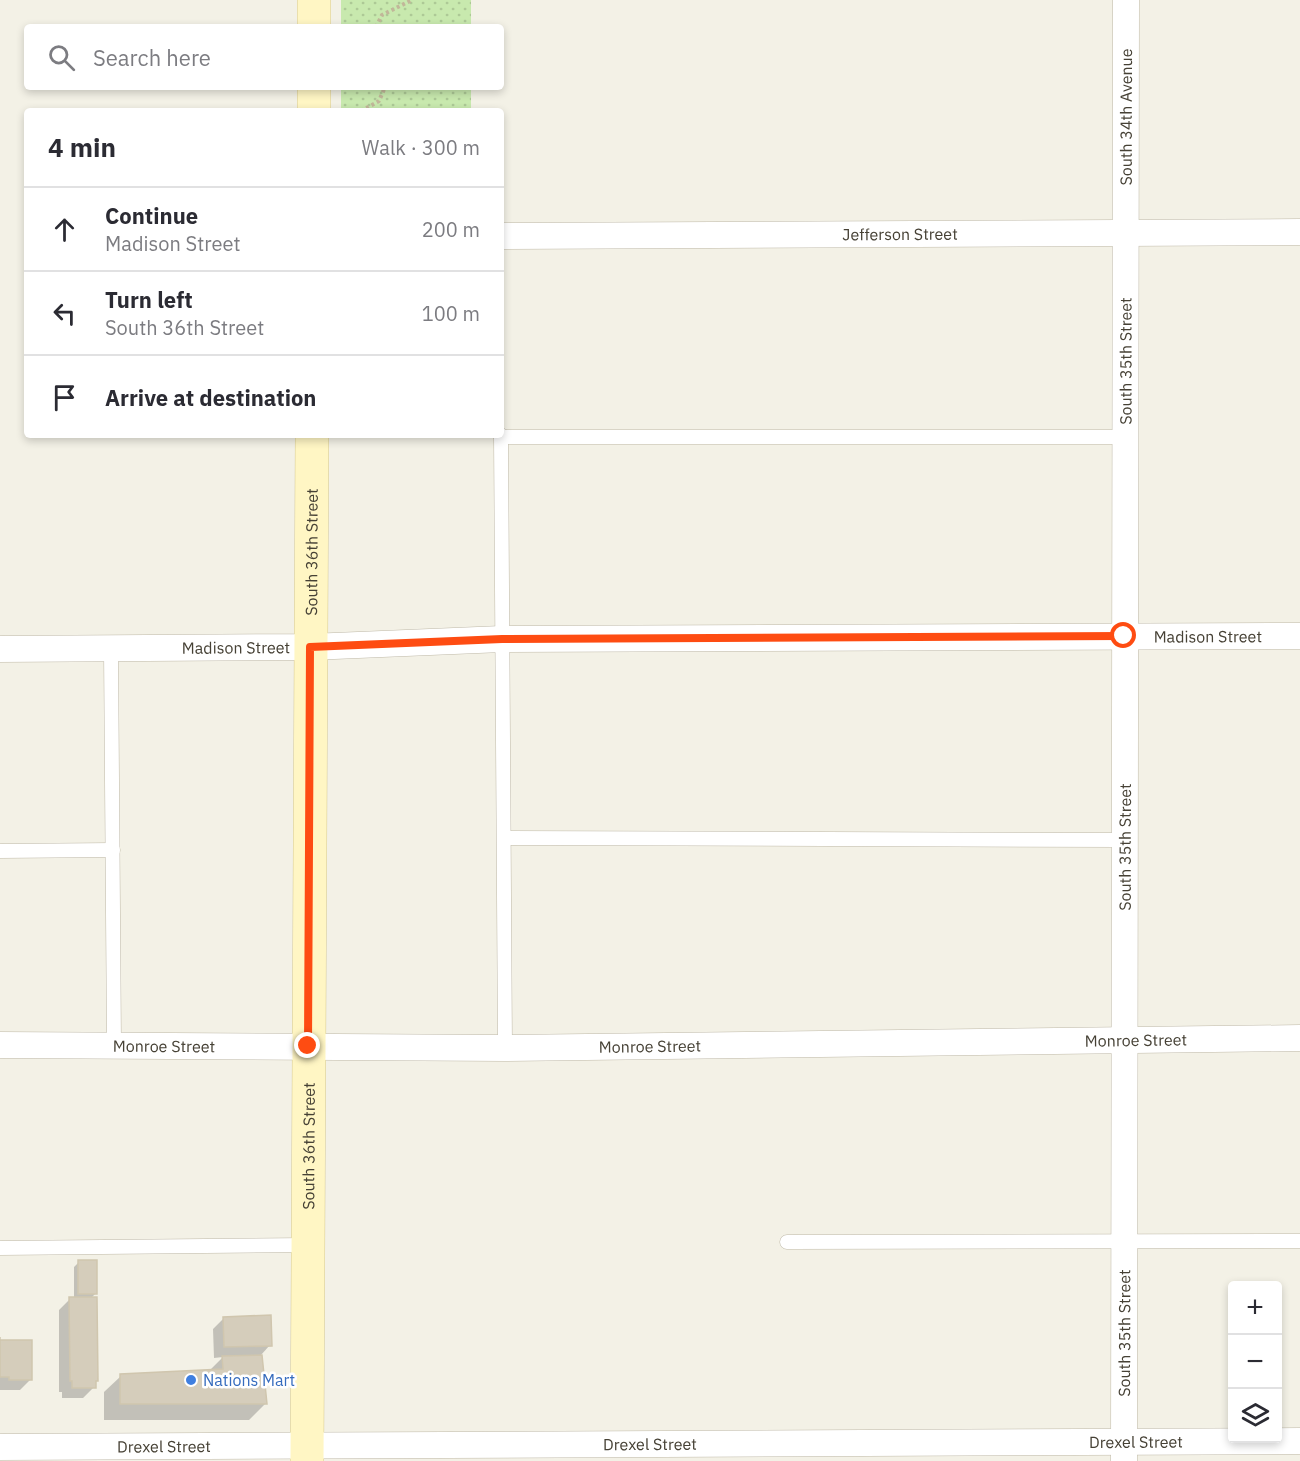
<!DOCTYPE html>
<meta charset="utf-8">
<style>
:root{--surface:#fff;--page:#f2f2f3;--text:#2b2b33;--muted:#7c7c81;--line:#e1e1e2}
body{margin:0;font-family:"IBM Plex Sans",sans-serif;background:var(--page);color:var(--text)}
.controls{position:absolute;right:18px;bottom:18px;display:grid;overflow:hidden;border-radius:6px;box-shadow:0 3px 9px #0003}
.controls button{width:54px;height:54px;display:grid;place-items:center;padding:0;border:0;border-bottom:2px solid var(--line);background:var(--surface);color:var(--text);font:30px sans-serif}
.stop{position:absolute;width:18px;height:18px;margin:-14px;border:4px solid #fe4c12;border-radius:50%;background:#fff}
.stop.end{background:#fe4c12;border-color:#fff;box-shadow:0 2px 6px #0008}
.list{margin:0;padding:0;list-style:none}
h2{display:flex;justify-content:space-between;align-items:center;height:78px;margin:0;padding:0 24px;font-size:26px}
h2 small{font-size:20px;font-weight:400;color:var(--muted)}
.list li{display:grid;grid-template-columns:39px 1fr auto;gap:18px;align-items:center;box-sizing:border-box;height:84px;padding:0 24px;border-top:2px solid var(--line)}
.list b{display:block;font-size:22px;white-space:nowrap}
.list p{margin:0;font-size:20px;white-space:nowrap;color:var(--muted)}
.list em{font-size:20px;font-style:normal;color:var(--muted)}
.icon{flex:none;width:33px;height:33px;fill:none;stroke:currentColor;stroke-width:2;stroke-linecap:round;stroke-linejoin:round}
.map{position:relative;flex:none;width:1300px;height:1461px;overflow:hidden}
.search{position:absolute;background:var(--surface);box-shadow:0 3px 9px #0003;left:24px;top:24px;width:480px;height:66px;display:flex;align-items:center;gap:15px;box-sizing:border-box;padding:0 21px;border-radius:6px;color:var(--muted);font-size:22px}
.panel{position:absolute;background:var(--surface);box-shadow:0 3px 9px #0003;left:24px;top:108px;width:480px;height:330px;border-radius:6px}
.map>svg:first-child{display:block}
.park{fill:url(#park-dots)}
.shadow{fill:#0003}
.building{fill:#d5cdbb;stroke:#d0c6ae;stroke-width:1.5}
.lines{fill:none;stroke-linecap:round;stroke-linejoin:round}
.service-casing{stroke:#bfb9a8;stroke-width:15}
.minor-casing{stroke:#bfb9a8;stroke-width:27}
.secondary-casing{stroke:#d5c995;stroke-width:34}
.path{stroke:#c1b799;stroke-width:4;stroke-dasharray:3 3;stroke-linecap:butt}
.service{stroke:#fff;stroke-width:14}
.minor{stroke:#fff;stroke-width:26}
.secondary{stroke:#fff6c4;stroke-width:33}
.route{stroke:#fe4c12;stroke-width:8}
.shop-dot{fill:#3f7fe0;stroke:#fff;stroke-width:2}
.labels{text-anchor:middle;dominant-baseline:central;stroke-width:5;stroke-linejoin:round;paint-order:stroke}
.street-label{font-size:16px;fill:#464135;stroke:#fff}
.shop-label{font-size:16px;fill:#366cbe;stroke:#fff;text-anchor:start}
</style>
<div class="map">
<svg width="1300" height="1461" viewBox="0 0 1300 1461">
<defs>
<pattern id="park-dots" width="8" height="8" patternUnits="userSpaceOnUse" patternTransform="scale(1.5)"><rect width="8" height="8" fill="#c8e9ae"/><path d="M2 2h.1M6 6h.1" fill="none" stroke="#adc996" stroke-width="1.8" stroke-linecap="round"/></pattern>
</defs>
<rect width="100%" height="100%" fill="#f3f1e6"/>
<g class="park">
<rect x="341" y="0" width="130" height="27"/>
<rect x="341" y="87" width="130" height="24"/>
</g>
<g class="shadow">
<path d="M 79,1262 L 95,1294 L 90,1299 L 94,1387 L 83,1398 L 62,1398 L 62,1392 L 59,1392 L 59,1310 L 70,1299 L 74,1299 L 74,1267 Z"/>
<path d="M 224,1318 L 270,1345 L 261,1355 L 265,1404 L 249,1420 L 104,1420 L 104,1392 L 121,1376 L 209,1371 L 223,1357 L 214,1358 L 213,1329 Z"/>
<path d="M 0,1342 L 31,1379 L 20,1390 L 0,1390 Z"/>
</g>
<g class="building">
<rect x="78" y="1260" width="19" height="34"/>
<path d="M 69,1297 L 97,1297 L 98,1381 L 96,1381 L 96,1388 L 72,1388 L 72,1381 L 70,1381 Z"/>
<path d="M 271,1315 L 272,1346 L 224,1347 L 223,1317 Z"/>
<path d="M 0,1337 L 0,1340 L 32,1340 L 32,1380 L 9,1380 L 9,1377 L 0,1377 Z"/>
<path d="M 262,1355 L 267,1404 L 120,1404 L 120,1374 L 223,1369 L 222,1356 Z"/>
</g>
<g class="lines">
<defs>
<g id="service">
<path d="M 501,435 L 505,1048"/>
<path d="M 501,437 L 1125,437"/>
<path d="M 111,649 L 114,1045"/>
<path d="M 505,838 L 1124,840"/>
<path d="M 0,851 L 113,850"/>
<path d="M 787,1242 L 1300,1241"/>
<path d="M 0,1248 L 307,1245"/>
</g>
<g id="minor">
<path id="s1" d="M 501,236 L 1300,232"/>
<path id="s2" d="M 0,649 L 310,647 L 502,639 L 1300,636"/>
<path id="s3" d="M 0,1045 L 505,1048 L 1300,1038"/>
<path id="s4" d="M 0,1447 L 1300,1441"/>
<path id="s5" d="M 1124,1461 L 1126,0"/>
</g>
<g id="secondary">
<path d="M 314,27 L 314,0"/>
<path d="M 314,111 L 314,87"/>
<path id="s6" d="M 307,1461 L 312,435"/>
</g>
</defs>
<use href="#service" class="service-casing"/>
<use href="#minor" class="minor-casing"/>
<use href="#secondary" class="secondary-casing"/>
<g class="path">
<path d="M 376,27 L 382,15 L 412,0"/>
<path d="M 361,111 L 379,101 L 385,87"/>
</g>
<use href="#service" class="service"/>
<use href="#minor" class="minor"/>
<use href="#secondary" class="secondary"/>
</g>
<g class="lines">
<path class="route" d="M 308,1046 L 310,647 L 502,639 L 1124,636"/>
</g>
<circle class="shop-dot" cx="191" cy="1380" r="6"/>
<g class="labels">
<g class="street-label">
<text stroke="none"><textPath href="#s5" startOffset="1344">South 34th Avenue</textPath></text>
<text stroke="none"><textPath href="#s1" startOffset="399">Jefferson Street</textPath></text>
<text stroke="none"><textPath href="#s5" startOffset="1100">South 35th Street</textPath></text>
<text stroke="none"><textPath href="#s6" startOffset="909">South 36th Street</textPath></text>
<text stroke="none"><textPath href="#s2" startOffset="1208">Madison Street</textPath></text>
<text stroke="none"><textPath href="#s2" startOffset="236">Madison Street</textPath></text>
<text stroke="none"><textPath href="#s5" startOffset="614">South 35th Street</textPath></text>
<text stroke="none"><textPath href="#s3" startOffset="1136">Monroe Street</textPath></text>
<text stroke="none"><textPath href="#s3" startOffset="164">Monroe Street</textPath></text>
<text stroke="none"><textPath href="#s3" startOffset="650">Monroe Street</textPath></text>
<text stroke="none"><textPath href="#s6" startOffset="315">South 36th Street</textPath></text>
<text stroke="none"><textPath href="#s5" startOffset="128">South 35th Street</textPath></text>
<text stroke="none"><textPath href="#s4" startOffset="1136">Drexel Street</textPath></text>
<text stroke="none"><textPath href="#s4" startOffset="650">Drexel Street</textPath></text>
<text stroke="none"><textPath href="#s4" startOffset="164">Drexel Street</textPath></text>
</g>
<g class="shop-label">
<text x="203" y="1380">Nations Mart</text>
</g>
</g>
</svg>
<div class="controls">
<button>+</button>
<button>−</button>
<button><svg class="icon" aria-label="layers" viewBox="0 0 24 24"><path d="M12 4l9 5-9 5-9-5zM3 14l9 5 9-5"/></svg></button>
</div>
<div class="stop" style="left:1124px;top:636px"></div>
<div class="stop end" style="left:308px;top:1046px"></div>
<div class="search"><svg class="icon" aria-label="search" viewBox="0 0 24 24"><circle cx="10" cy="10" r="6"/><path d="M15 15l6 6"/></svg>Search here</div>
<section class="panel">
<h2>4 min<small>Walk · 300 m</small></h2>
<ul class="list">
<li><svg class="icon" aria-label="ahead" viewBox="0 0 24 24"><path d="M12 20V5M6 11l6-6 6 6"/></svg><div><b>Continue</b><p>Madison Street</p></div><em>200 m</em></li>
<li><svg class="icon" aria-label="left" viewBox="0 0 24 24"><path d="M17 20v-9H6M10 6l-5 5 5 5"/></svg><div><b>Turn left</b><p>South 36th Street</p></div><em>100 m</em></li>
<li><svg class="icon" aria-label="arrive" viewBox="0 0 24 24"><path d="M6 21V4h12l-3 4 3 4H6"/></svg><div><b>Arrive at destination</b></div></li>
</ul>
</section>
</div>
